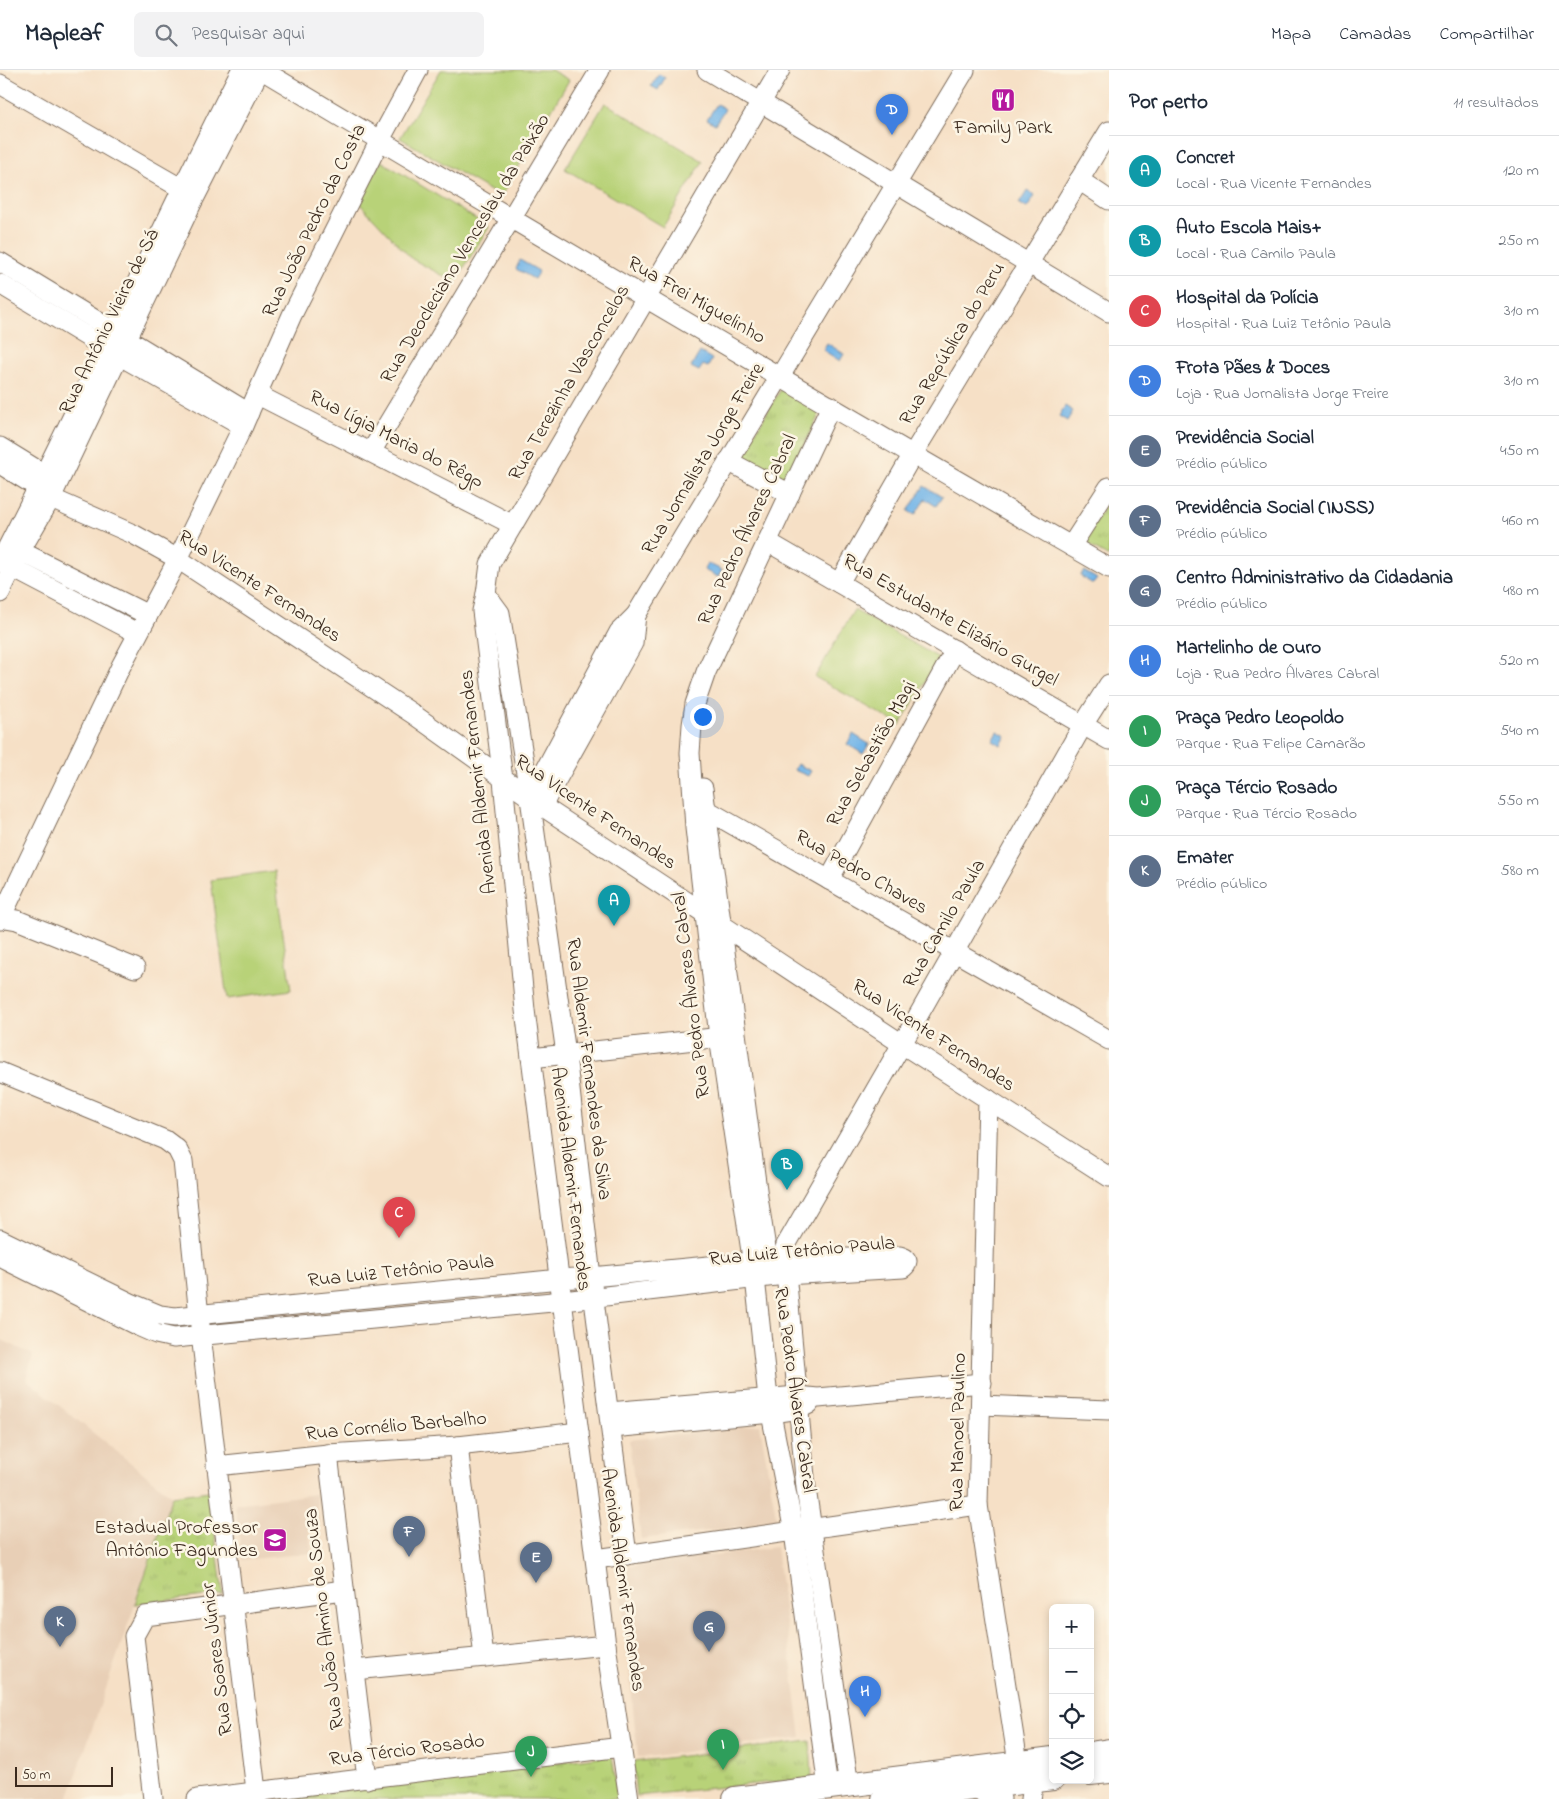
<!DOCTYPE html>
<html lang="pt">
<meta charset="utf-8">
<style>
:root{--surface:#fff;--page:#f2f2f3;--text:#1f2937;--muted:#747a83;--line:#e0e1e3;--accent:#b5179e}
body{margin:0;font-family:"Indie Flower",sans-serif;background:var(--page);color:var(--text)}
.controls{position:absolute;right:15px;bottom:15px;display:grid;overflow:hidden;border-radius:8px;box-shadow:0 2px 8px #0003}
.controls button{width:45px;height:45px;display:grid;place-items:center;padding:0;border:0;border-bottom:1px solid var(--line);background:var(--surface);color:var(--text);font:25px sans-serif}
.scale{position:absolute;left:15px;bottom:12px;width:98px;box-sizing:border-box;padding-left:5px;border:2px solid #3b2a1e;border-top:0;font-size:14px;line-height:18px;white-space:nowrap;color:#3b2a1e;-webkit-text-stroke:4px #fcf5e5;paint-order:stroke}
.you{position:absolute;left:702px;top:646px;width:18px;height:18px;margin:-12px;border:4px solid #fff;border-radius:50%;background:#1a73e8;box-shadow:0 0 0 8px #1a73e833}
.badge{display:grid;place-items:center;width:32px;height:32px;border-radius:50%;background:var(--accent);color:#fff;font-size:16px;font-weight:700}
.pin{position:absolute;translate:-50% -41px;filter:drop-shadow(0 1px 2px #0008)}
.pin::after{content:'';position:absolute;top:26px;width:18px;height:15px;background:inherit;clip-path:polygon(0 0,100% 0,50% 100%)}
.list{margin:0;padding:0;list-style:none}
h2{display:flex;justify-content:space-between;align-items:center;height:65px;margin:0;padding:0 20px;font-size:21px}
h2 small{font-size:16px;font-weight:400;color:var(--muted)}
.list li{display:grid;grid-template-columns:32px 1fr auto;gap:15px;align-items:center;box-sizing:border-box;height:70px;padding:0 20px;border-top:1px solid var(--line)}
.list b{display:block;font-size:19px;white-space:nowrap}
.list p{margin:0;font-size:16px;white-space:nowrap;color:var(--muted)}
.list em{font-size:16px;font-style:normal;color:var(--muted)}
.icon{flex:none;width:28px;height:28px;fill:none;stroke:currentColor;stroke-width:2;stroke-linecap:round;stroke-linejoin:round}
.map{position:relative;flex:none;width:1109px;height:1729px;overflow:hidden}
header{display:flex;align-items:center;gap:30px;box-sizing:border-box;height:70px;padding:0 25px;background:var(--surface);border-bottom:1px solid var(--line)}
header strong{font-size:24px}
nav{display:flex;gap:28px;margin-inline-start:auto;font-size:18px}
.search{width:350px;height:45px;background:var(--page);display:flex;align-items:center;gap:12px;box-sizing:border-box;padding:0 18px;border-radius:8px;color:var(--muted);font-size:19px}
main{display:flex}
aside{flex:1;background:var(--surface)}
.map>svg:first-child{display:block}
.built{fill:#e8cfb6}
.green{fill:#b8d278;stroke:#7a7e4b}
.park{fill:url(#park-tufts);stroke:#7a7e4b}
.water{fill:#73b5e8;stroke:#577083}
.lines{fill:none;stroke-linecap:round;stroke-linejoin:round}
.minor-casing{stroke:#7c6a59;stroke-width:21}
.major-casing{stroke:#7c6a59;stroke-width:26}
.minor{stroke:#fff;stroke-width:19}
.major{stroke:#fff;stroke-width:24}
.labels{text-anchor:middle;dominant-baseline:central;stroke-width:5;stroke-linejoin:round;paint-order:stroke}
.poi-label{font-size:20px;fill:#3b2a1e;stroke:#fcf5e5}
.street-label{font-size:20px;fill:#3b2a1e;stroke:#fcf5e5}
</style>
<header>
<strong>Mapleaf</strong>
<div class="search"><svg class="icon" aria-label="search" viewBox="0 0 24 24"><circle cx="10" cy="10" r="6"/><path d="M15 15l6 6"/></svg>Pesquisar aqui</div>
<nav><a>Mapa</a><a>Camadas</a><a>Compartilhar</a></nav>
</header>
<main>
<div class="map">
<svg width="1109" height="1729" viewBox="0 0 1109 1729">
<defs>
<pattern id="park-tufts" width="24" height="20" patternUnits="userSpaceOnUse" patternTransform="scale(1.25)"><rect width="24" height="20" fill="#b8d278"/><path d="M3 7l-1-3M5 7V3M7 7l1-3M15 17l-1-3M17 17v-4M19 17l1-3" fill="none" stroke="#9fb467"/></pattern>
</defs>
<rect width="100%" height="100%" fill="#fcf5e5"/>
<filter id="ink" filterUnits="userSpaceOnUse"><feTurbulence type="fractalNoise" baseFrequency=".02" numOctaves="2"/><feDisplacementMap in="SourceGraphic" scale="10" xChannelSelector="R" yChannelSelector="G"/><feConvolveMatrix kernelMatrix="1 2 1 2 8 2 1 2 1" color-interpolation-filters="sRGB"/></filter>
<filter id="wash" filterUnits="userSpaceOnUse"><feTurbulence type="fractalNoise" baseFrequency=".0096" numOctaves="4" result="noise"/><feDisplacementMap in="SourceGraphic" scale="20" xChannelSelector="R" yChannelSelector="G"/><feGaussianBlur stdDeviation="1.12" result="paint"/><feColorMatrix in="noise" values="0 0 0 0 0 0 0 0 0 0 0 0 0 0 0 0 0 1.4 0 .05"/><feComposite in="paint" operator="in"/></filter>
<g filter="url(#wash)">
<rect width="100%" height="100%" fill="#f6e0c6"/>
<g class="built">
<path d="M 0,1269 L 33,1285 L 26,1309 L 172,1426 L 68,1729 L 0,1729 Z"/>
<path d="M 760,1355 L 777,1452 L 641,1469 L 629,1370 Z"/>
<path d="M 316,1424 L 320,1456 L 309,1457 L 311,1483 L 242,1490 L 235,1434 Z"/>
<path d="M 776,1477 L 801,1667 L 638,1688 L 619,1498 Z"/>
</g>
<g class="green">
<path d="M 441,0 L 551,0 L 569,10 L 501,127 L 400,68 Z"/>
<path d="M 605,33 L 703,91 L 663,157 L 565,99 Z"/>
<path d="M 381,91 L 489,157 L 455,212 L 412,189 L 359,133 Z"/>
<path d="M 854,540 L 939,588 L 900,655 L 815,607 Z"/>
<path d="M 274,801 L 291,920 L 227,929 L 211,810 Z"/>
</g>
<g class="park">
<path d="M 781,319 L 820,343 L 785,412 L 740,388 Z"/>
<path d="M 1109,429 L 1109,487 L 1083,472 Z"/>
<path d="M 209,1421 L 223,1524 L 135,1534 L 172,1426 Z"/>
<path d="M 810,1671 L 812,1708 L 636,1726 L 633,1692 Z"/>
<path d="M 612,1685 L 618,1729 L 279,1729 Z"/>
</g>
<g class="water">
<path d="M 659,4 L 665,8 L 658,20 L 651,16 Z"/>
<path d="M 717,34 L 725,39 L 715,54 L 707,49 Z"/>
<path d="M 1027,121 L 1035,126 L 1027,138 L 1019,134 Z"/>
<path d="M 520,190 L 539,201 L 534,209 L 516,199 Z"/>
<path d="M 827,273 L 844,284 L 840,291 L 823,280 Z"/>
<path d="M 700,282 L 712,289 L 708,297 L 703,295 L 699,301 L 691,297 Z"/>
<path d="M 1065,336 L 1073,341 L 1067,351 L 1059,346 Z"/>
<path d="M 924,416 L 942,427 L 936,436 L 925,429 L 915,445 L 908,441 Z"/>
<path d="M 707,493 L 722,500 L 718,507 L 704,500 Z"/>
<path d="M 1084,501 L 1097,509 L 1093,514 L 1080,506 Z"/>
<path d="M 997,661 L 1006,666 L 1001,675 L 992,670 Z"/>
<path d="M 853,664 L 869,674 L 863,684 L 847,674 Z"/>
<path d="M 797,694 L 811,701 L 808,706 L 794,700 Z"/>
</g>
</g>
<g filter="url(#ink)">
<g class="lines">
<defs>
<g id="minor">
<path d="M 262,0 C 543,168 825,335 1109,498"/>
<path d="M 707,0 L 1109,242"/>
<path d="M 0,14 L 191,124"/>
<path d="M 1079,110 L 1109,130"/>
<path d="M 0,192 L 249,343"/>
<path d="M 0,214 L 106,278 L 243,356"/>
<path d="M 258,325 L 513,455"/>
<path d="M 0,377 L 44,404"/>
<path d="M 371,382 L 600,0"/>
<path d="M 728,391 L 790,424"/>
<path d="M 0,394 L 37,417"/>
<path d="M 51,428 L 133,464 L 178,489 L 413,644 L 542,736 L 902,974 L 1109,1107"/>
<path d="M 768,472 L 1109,670"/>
<path d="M 10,476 L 148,545"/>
<path d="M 1071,476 L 1109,417"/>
<path d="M 0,492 C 84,330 158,162 241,0"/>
<path d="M 1,492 L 137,563"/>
<path d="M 839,513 L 913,384 L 1109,61"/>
<path d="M 0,523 L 22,478 L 51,428 L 192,133 L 260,0"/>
<path d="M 486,524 L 500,543 L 530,728 L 566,984 L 591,1207 L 627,1485"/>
<path d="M 703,718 L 758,1127 L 768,1191 L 778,1199"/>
<path d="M 530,728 L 619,562 L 636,545 L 965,0"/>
<path d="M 542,736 L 633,573 L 636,545"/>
<path d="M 697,741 L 707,740 L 1109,970"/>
<path d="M 829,810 L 955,580"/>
<path d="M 0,847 L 17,850 L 135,898"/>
<path d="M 0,850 L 121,596 L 178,489 L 243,356 L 292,245 L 380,70 L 418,0"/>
<path d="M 531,988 L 731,966"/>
<path d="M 0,1002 L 165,1070 L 177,1079 L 183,1091 L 201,1265 L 257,1729"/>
<path d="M 988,1029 L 978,1435 L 1018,1693"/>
<path d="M 0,1169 L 131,1233 L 160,1245 L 175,1247 L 560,1209 L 591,1207 L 751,1192 L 900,1186 L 905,1188 L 907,1191 L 906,1195 L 903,1198 L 785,1205 L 563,1231 L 174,1268 L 156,1264 L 140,1257 L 0,1187"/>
<path d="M 981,1335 L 1109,1340"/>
<path d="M 609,1342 L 797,1326 L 818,1328 L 982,1313"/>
<path d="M 612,1358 L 771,1343 L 799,1339 L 809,1334"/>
<path d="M 458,1376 L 484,1587"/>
<path d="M 328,1384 L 367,1709"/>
<path d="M 216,1396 L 328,1384 L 458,1376 L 579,1362"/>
<path d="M 596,1489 L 978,1435"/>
<path d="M 354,1600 L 606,1575"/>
<path d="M 849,1716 L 806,1418 L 784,1181 L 786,1175 L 902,974 L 1083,655 L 1109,614"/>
<path d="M 828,1718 L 794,1462 L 768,1328 L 755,1208 L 719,967 L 695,758 L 690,683 L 692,655 L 695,634 L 706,602 L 831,336"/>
<path d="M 973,1719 L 1001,1729"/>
<path d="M 153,1729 L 134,1566 L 145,1546 L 344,1520"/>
<path d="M 197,1729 L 622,1677"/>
<path d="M 629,1729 L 606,1575 L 525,940 L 503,710 L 482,541 L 486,524 L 490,494 L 780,0"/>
<path d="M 1031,1729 L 1034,1710"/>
</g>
<g id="major">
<path d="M 1090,1684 L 1109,1681"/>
<path d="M 1090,1703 L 1109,1701"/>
<path d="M 735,1729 L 1053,1689"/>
<path d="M 884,1729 L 1053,1708"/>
</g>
</defs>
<use href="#minor" class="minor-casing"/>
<use href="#major" class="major-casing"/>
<use href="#minor" class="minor"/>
<use href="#major" class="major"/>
</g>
</g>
<defs>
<symbol id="restaurant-square" viewBox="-11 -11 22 22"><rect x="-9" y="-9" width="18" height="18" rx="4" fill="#b5179e" stroke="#fcf5e5"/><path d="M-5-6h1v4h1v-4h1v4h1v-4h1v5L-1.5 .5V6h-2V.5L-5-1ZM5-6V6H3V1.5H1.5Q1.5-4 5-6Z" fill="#fff"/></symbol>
<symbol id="school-square" viewBox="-11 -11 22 22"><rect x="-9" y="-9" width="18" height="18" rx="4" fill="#b5179e" stroke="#fcf5e5"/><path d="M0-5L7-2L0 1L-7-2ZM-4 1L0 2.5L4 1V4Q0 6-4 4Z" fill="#fff"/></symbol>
</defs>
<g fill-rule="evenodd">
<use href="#restaurant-square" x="989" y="16" width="28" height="28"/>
<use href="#school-square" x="261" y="1456" width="28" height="28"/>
</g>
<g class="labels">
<g class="poi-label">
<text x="1003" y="58">Family Park</text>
<text x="258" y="1458" text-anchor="end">Estadual Professor<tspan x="258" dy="23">Antônio Fagundes</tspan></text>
</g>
<g class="street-label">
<text transform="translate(315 151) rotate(-64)">Rua João Pedro da Costa</text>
<text transform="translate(466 179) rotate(-59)">Rua Deocleciano Venceslau da Paixão</text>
<text transform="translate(696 231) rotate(30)">Rua Frei Miguelinho</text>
<text transform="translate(110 252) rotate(-64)">Rua Antônio Vieira de Sá</text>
<text transform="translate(953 274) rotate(-59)">Rua República do Peru</text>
<text transform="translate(570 313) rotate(-60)">Rua Terezinha Vasconcelos</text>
<text transform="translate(396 370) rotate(27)">Rua Lígia Maria do Rêgp</text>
<text transform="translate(704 389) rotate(-59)">Rua Jornalista Jorge Freire</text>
<text transform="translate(748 460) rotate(-65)">Rua Pedro Álvares Cabral</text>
<text transform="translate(259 517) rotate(33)">Rua Vicente Fernandes</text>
<text transform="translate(950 551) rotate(30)">Rua Estudante Elizário Gurgel</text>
<text transform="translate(872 684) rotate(-61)">Rua Sebastião Magi</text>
<text transform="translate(479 712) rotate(-96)">Avenida Aldemir Fernandes</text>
<text transform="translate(595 743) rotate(34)">Rua Vicente Fernandes</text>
<text transform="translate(861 803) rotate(30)">Rua Pedro Chaves</text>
<text transform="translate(945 854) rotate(-60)">Rua Camilo Paula</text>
<text transform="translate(692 925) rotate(-97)">Rua Pedro Álvares Cabral</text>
<text transform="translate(933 966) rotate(33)">Rua Vicente Fernandes</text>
<text transform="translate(588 999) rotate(83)">Rua Aldemir Fernandes da Silva</text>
<text transform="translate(570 1109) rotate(83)">Avenida Aldemir Fernandes</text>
<text transform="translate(802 1182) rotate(-5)">Rua Luiz Tetônio Paula</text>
<text transform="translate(401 1202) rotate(-6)">Rua Luiz Tetônio Paula</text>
<text transform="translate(794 1320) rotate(82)">Rua Pedro Álvares Cabral</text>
<text transform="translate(396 1357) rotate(-5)">Rua Cornélio Barbalho</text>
<text transform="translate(959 1362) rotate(-89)">Rua Manoel Paulino</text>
<text transform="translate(622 1510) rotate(82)">Avenida Aldemir Fernandes</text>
<text transform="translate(325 1549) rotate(-97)">Rua João Almino de Souza</text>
<text transform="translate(218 1589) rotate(-97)">Rua Soares Júnior</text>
<text transform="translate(407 1681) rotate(-7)">Rua Tércio Rosado</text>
</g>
</g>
</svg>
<div class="controls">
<button>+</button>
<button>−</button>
<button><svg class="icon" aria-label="locate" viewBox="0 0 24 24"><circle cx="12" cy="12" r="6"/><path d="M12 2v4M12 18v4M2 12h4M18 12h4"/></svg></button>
<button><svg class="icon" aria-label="layers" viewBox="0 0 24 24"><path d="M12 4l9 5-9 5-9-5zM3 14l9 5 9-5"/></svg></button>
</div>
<div class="scale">50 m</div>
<div class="you"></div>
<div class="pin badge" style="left:614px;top:856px;background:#0f9aa8">A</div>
<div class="pin badge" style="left:787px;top:1120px;background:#0f9aa8">B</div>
<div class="pin badge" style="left:399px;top:1168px;background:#e0444e">C</div>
<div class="pin badge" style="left:892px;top:65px;background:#3f7fe0">D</div>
<div class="pin badge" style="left:536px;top:1513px;background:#5c6f8a">E</div>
<div class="pin badge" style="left:409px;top:1487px;background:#5c6f8a">F</div>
<div class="pin badge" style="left:709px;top:1582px;background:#5c6f8a">G</div>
<div class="pin badge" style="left:865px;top:1647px;background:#3f7fe0">H</div>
<div class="pin badge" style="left:723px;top:1700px;background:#2e9e5b">I</div>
<div class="pin badge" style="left:531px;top:1707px;background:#2e9e5b">J</div>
<div class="pin badge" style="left:60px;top:1577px;background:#5c6f8a">K</div>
</div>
<aside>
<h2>Por perto<small>11 resultados</small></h2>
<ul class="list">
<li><span class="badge" style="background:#0f9aa8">A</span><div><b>Concret</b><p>Local · Rua Vicente Fernandes</p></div><em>120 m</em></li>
<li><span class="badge" style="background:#0f9aa8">B</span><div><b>Auto Escola Mais+</b><p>Local · Rua Camilo Paula</p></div><em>250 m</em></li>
<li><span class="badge" style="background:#e0444e">C</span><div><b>Hospital da Polícia</b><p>Hospital · Rua Luiz Tetônio Paula</p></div><em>310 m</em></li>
<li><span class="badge" style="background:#3f7fe0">D</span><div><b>Frota Pães &amp; Doces</b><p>Loja · Rua Jornalista Jorge Freire</p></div><em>310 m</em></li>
<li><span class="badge" style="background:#5c6f8a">E</span><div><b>Previdência Social</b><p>Prédio público</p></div><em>450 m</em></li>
<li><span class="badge" style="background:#5c6f8a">F</span><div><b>Previdência Social (INSS)</b><p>Prédio público</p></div><em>460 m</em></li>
<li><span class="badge" style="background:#5c6f8a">G</span><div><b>Centro Administrativo da Cidadania</b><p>Prédio público</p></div><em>480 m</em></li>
<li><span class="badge" style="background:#3f7fe0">H</span><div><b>Martelinho de Ouro</b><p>Loja · Rua Pedro Álvares Cabral</p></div><em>520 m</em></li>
<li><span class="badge" style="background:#2e9e5b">I</span><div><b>Praça Pedro Leopoldo</b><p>Parque · Rua Felipe Camarão</p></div><em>540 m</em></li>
<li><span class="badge" style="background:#2e9e5b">J</span><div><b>Praça Tércio Rosado</b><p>Parque · Rua Tércio Rosado</p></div><em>550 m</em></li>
<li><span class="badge" style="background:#5c6f8a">K</span><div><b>Emater</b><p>Prédio público</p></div><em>580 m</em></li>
</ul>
</aside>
</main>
